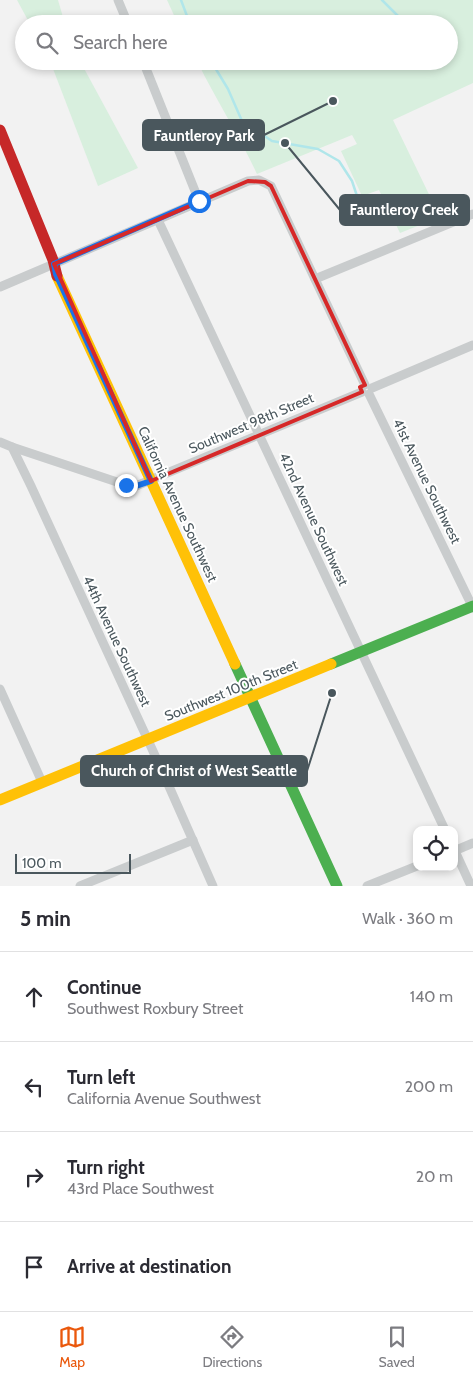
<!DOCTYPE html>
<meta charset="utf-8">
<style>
:root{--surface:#fff;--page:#f7f7f7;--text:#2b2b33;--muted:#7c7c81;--line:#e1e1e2;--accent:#ea580c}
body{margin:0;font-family:Cabin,sans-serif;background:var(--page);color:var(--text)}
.controls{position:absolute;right:15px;bottom:15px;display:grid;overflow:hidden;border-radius:10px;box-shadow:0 2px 8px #0003}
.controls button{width:45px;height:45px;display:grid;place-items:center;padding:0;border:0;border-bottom:1px solid var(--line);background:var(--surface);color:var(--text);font:25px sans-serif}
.scale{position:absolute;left:15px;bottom:12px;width:116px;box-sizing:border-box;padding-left:5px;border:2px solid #4a575d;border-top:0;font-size:14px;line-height:18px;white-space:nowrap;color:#4a575d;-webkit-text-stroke:4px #fff;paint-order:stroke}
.stop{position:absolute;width:15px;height:15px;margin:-11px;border:4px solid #1a73e8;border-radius:50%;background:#fff}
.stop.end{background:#1a73e8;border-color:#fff;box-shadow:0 1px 5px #0008}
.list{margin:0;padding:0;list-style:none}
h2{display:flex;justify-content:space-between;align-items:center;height:65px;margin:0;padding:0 20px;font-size:21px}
h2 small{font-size:16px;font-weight:400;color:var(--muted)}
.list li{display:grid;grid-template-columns:32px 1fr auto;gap:15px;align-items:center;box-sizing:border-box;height:90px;padding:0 20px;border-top:1px solid var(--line)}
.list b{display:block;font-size:19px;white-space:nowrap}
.list p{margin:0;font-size:16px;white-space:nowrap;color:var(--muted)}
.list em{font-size:16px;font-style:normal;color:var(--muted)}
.icon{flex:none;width:28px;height:28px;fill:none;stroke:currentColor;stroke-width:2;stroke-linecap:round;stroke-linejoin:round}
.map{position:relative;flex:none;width:473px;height:886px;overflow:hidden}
.search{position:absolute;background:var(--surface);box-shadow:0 2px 8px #0003;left:15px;right:15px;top:15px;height:55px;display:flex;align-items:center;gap:12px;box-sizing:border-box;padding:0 18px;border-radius:28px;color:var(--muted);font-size:19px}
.sheet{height:425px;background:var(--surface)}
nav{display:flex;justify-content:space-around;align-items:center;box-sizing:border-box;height:70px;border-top:1px solid var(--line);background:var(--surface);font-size:14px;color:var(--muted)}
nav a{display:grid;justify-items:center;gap:2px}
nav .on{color:var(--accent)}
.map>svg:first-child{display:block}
.green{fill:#d8efde}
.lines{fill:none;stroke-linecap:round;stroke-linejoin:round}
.stream{stroke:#b0e6ea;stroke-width:2.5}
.street{stroke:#c9cccd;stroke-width:9}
.fast{stroke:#4caf50;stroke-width:11}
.slow{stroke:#ffc107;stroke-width:11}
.jam{stroke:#c62828;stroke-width:11}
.route{stroke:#1a73e8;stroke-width:6}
.marked{fill:none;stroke:#d62828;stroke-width:4;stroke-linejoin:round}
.labels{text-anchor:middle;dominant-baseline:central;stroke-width:4;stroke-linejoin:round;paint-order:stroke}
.street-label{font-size:14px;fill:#4a575d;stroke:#fff}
.leader{fill:none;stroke:#4a575d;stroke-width:2}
.callout-dot{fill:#4a575d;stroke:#fff;stroke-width:2}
.callout{fill:#4a575d;stroke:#4a575d;stroke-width:2}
.callout-label{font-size:15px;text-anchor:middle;font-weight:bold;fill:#fff}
</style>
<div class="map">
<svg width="473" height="886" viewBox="0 0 473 886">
<rect width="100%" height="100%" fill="#f2f2f2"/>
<g class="green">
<path d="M 17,0 L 58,0 L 65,24 L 30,24 Z"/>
<path d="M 167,0 L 473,0 L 473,83 L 393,120 L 440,217 L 400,233 L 379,190 L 362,196 L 341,151 L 357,144 L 352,135 L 257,174 C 239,135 216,100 197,61 L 449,61 L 449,24 L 178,24 Z"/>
<path d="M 50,61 L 80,61 L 138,168 L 98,186 Z"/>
</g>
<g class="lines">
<g class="stream">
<path d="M 181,0 L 190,24"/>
<path d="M 382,0 L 406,24"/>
<path d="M 211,61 L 228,89 L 242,121 L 272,141 L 318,149 L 339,161 L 352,181 L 361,208"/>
</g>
<g class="street">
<path d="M 118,0 L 128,24"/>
<path d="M 143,61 L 199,201"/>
<path d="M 158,220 L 445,830"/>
<path d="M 315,279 L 473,214"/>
<path d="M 0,287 L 248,181 L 259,180 L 271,186 L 365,385"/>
<path d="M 372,388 L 473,345"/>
<path d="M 369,394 L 473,608"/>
<path d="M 0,442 L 12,447 L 31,486 L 164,775 L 213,886"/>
<path d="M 12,447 L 126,485 L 136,486 L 362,392"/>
<path d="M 0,689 L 42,782"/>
<path d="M 454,849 L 471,886"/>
<path d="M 454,851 L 473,843"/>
<path d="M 80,886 L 193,840"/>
<path d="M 367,886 L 417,866"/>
</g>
<g class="fast">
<path d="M 235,664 L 337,886"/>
<path d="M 331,664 L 473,606"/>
</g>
<g class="slow">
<path d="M 57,276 L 235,664"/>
<path d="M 0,800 L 331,664"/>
</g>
<path class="jam" d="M 0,130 L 53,260 L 57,276"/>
</g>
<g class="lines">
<path class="route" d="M 126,485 L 136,486 L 151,481 L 56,274 L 54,264 L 199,201"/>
</g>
<path class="marked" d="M 248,181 L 265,182 L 271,186 L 365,385 L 360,387 L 362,392 L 151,481 L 54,264 Z"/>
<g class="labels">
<g class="street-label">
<text transform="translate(251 423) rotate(-23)">Southwest 98th Street</text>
<text transform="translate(427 481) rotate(64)">41st Avenue Southwest</text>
<text transform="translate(178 504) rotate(65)">California Avenue Southwest</text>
<text transform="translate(314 519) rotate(65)">42nd Avenue Southwest</text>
<text transform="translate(117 641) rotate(65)">44th Avenue Southwest</text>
<text transform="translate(231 690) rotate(-22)">Southwest 100th Street</text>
</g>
</g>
<path class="leader" d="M333 101L264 135M285 143L340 210M332 693L307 771"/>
<g class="callout-dot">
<circle cx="333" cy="101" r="5"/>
<circle cx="285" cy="143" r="5"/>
<circle cx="332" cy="693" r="5"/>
</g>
<g class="callout">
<rect x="143" y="120" width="121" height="30" rx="5"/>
<rect x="340" y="195" width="129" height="30" rx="5"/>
<rect x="81" y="756" width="226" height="30" rx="5"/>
</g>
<g class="callout-label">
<text x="204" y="141">Fauntleroy Park</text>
<text x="404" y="215">Fauntleroy Creek</text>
<text x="194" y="776">Church of Christ of West Seattle</text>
</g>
</svg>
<div class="controls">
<button><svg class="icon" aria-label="locate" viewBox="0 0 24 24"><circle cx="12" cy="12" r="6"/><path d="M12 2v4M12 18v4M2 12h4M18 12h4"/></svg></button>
</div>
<div class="scale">100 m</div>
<div class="stop" style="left:199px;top:201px"></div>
<div class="stop end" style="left:126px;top:485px"></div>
<div class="search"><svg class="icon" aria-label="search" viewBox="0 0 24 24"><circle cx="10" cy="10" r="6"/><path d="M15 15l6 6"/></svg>Search here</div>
</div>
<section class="sheet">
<h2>5 min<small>Walk · 360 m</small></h2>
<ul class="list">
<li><svg class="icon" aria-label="ahead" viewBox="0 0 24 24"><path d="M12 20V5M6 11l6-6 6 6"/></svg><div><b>Continue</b><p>Southwest Roxbury Street</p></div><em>140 m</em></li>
<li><svg class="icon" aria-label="left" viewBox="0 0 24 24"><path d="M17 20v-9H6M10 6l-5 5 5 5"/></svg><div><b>Turn left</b><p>California Avenue Southwest</p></div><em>200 m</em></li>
<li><svg class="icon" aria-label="right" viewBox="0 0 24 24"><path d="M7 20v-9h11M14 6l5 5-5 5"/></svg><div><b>Turn right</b><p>43rd Place Southwest</p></div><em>20 m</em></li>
<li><svg class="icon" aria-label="arrive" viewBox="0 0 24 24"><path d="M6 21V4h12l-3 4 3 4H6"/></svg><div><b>Arrive at destination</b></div></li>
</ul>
</section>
<nav>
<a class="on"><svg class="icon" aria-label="map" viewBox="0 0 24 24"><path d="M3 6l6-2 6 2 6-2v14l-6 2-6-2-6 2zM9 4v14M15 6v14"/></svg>Map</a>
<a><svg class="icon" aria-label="directions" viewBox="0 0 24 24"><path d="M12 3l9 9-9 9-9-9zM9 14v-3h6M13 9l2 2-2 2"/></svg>Directions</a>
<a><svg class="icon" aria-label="saved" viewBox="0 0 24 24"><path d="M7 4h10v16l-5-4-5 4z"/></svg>Saved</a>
</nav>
